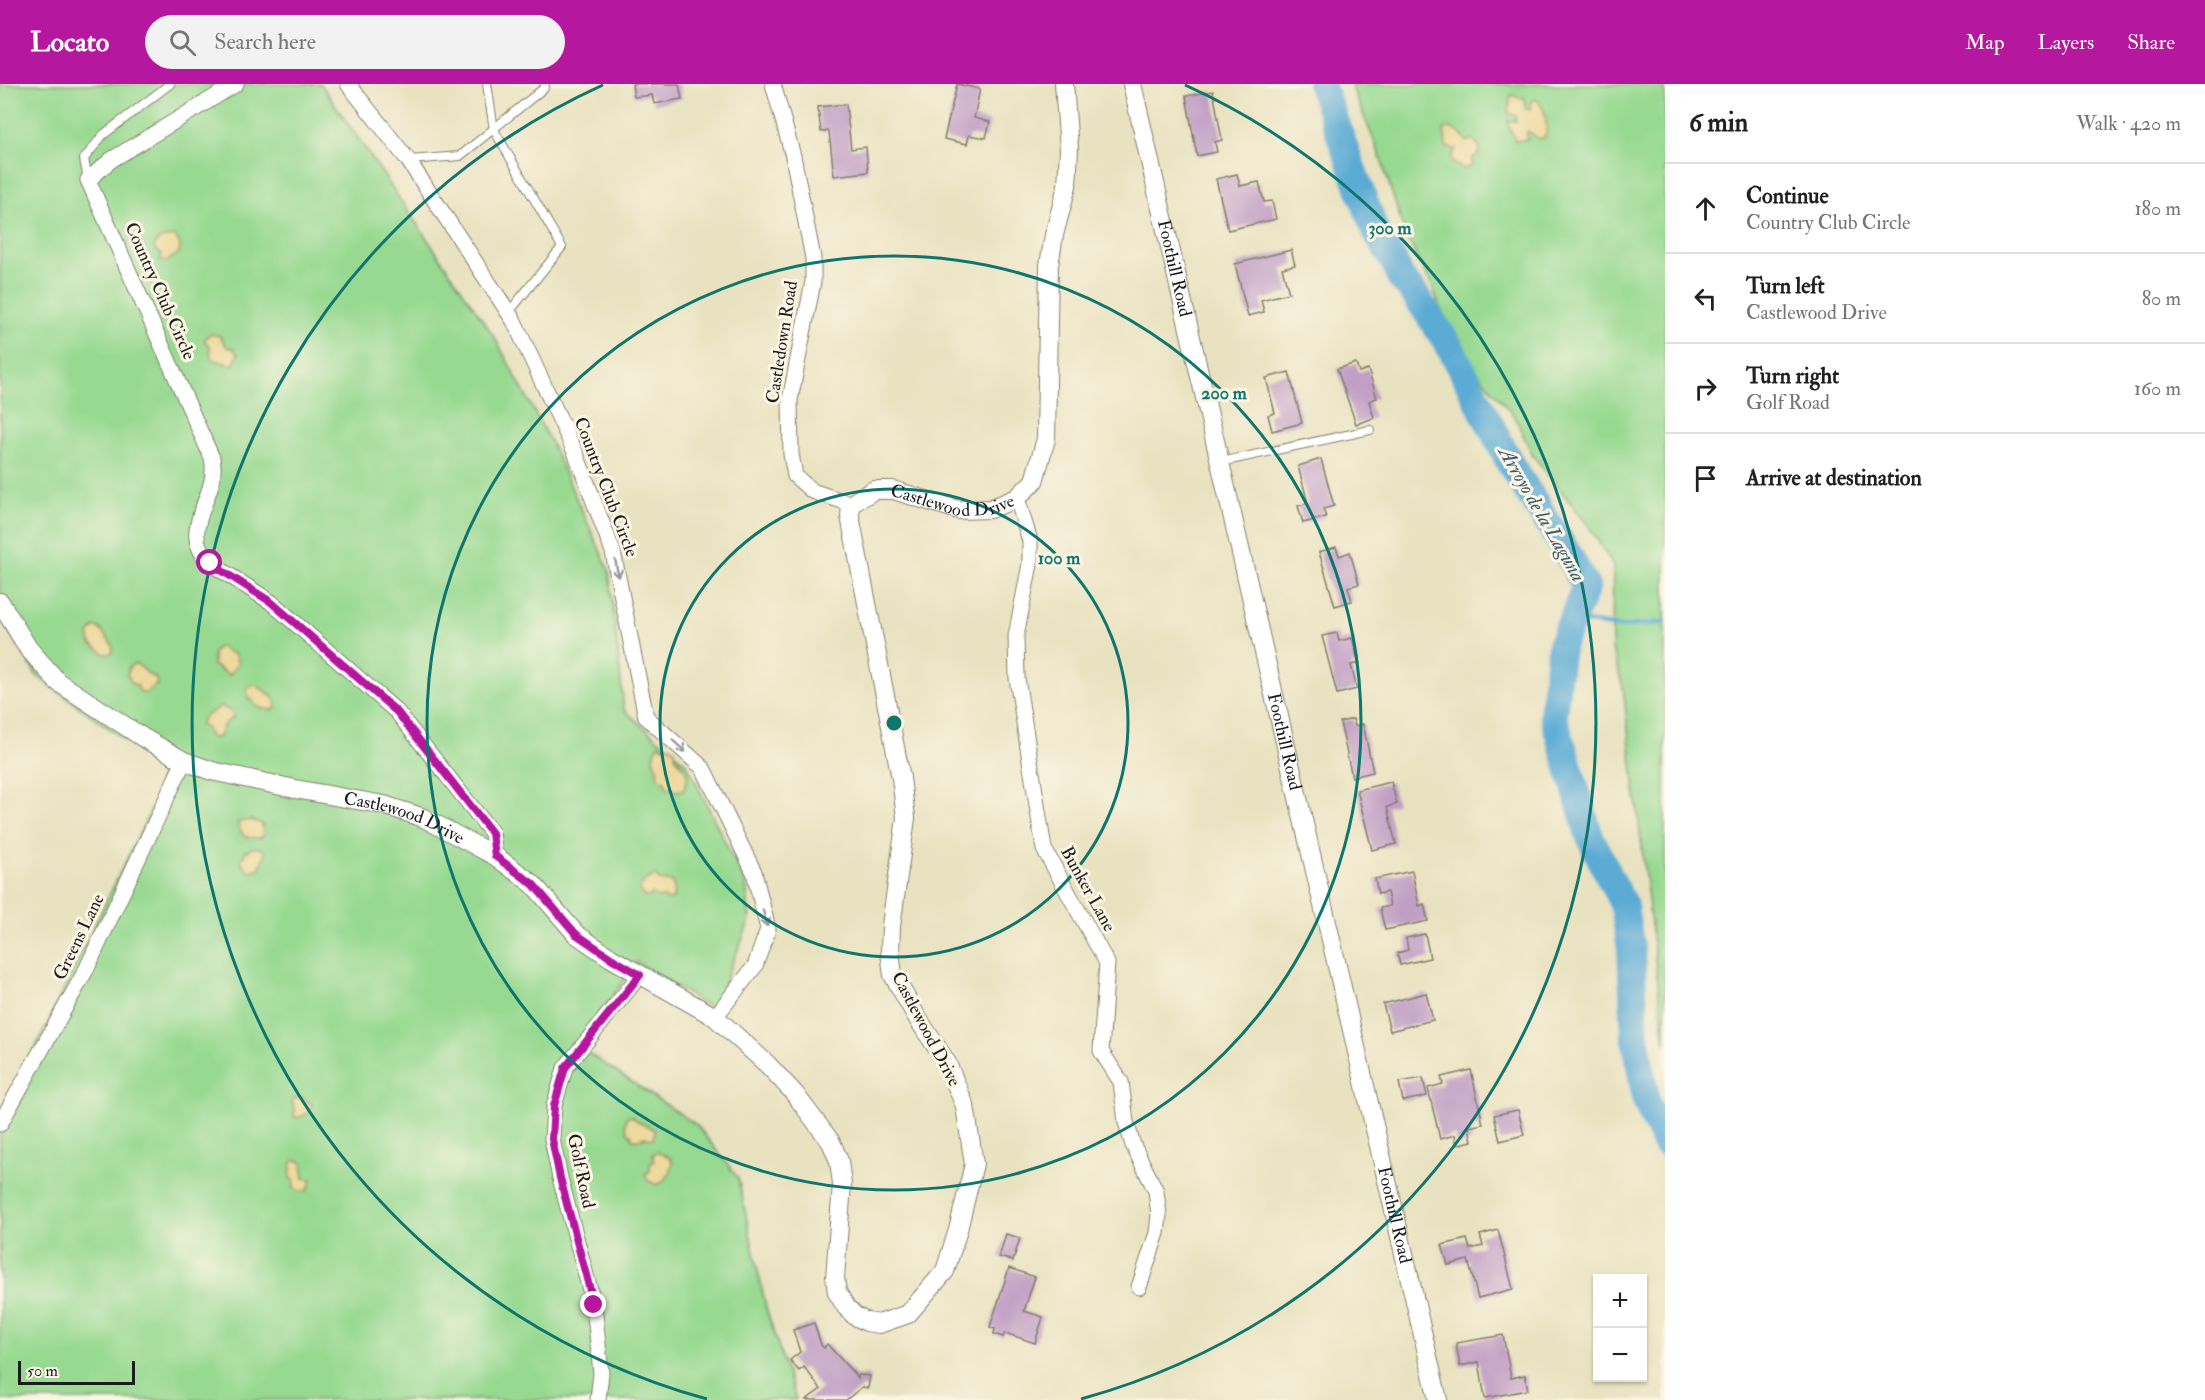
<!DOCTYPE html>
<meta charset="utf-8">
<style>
:root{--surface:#fff;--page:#f2f2f2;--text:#202124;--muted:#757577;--line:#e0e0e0;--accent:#b5179e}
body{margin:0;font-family:"IM FELL Double Pica",serif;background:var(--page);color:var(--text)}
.controls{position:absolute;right:18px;bottom:18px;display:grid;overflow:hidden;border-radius:0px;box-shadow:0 2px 4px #0004}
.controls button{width:54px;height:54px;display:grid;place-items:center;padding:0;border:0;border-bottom:2px solid var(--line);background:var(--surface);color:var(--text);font:30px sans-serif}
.scale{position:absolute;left:18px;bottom:15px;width:117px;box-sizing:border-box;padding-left:6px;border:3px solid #1c1c1c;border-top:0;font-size:16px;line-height:21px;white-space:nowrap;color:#1c1c1c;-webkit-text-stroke:4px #fcf5e5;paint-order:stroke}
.stop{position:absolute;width:18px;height:18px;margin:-14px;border:4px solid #b5179e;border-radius:50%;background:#fff}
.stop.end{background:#b5179e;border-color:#fff;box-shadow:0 2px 6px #0008}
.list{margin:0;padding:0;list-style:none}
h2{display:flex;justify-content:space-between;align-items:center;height:78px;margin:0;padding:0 24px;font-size:26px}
h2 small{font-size:20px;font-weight:400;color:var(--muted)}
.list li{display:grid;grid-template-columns:39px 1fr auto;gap:18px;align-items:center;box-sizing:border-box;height:90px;padding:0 24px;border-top:2px solid var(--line)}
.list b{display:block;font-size:22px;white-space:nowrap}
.list p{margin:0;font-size:20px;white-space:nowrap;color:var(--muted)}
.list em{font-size:20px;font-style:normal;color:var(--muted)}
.icon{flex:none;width:33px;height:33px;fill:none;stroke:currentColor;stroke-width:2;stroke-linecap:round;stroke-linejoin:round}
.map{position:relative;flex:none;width:1665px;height:1316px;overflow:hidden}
header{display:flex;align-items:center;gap:36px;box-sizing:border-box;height:84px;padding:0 30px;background:var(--accent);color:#fff}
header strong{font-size:28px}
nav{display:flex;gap:33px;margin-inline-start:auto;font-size:21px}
.search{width:420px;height:54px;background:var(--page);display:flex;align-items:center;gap:15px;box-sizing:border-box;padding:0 21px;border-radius:33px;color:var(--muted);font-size:22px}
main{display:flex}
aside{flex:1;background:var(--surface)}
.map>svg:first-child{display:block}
.green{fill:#97d991;stroke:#5a7a56;stroke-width:1.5}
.sand{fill:#eeda9e;stroke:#857b5d;stroke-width:1.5}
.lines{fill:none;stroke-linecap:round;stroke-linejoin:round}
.stream{stroke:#5babd5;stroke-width:4.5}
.river{stroke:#5babd5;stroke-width:28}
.building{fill:#c19fc5}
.service-casing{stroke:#827f6e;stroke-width:10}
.minor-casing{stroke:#827f6e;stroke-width:17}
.tertiary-casing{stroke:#827f6e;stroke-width:20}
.service{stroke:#fff;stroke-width:8}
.minor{stroke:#fff;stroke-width:15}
.tertiary{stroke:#fff;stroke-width:18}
.oneway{stroke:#999}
.route{stroke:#b5179e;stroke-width:8}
.ring{fill:none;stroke:#0f766e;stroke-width:3}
.labels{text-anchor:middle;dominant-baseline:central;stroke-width:6;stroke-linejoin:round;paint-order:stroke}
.street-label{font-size:18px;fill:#1c1c1c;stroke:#fcf5e5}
.water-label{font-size:20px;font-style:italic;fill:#385c6f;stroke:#fcf5e5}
.centre{fill:#0f766e;stroke:#fcf5e5;stroke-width:3}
.ring-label{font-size:18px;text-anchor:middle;font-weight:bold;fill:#0f766e;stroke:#fcf5e5;stroke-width:6;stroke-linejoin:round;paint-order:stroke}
</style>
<header>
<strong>Locato</strong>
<div class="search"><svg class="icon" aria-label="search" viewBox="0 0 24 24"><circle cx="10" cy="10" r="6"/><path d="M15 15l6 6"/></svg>Search here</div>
<nav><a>Map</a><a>Layers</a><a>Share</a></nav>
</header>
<main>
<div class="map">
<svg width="1665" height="1316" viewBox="0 0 1665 1316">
<rect width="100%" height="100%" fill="#fcf5e5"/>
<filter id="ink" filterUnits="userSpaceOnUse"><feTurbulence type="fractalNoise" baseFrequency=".0167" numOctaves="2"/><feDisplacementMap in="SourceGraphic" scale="12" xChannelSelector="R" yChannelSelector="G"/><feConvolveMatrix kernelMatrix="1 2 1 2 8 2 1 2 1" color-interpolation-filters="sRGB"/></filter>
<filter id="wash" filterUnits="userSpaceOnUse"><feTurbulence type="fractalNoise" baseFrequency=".008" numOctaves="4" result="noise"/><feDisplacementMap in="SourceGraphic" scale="24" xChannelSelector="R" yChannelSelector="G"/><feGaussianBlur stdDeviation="1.35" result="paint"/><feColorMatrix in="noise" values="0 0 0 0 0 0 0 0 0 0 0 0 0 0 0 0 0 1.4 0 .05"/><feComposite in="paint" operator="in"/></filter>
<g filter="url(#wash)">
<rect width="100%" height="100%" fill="#e9e2c0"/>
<g class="green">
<path d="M 0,0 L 321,0 L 495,254 L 550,357 L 609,486 L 624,626 L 687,680 L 746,801 L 750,836 L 713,926 L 637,878 L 577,962 L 697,1041 L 738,1094 L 766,1224 L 796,1316 L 0,1316 L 0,1043 L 24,987 L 157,713 C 162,688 162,686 143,669 L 37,592 L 0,532 Z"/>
<path d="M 1351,0 L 1665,0 L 1665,960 L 1623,603 L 1612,565 L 1613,481 L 1588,441 L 1532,370 L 1515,333 L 1464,273 L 1446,238 L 1431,200 L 1406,152 L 1379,69 Z"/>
</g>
<g class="sand">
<path d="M 1511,11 L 1520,14 L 1525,13 L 1525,25 L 1530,26 L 1530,18 L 1536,15 C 1546,24 1548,40 1545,53 L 1539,55 L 1528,47 L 1526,50 L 1529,55 L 1515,57 L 1507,36 L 1516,38 L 1516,32 L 1508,29 Z"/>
<path d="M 1451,44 L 1463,52 L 1467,58 L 1472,55 L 1480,63 L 1479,69 L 1472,75 L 1472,82 L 1463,85 L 1453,79 L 1451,73 L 1456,65 L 1446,63 L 1444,45 Z"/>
<path d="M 174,152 C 180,158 181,160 179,169 L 167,177 L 160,176 L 162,170 L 155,166 L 155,160 L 160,155 Z"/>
<path d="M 212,250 L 220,252 L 227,263 L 233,264 L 238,270 L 233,281 L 211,275 L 210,262 L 204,257 L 208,251 Z"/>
<path d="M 95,543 L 99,544 L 113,562 L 112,569 L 105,570 L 91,560 L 89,550 Z"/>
<path d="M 221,563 L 228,569 L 234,569 L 238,579 L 229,591 L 213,581 L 213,570 L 216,564 Z"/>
<path d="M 134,580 L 137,580 L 151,592 L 155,593 L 158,601 L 155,601 L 147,609 L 141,609 L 137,601 L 132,600 L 129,593 L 127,592 L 129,584 Z"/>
<path d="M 253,601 L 256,601 C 265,608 276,611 276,624 L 272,626 C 267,624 261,626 257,622 C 253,619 253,617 248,614 L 247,604 Z"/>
<path d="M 221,622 L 232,628 L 233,634 L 224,640 L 219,653 L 212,654 L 209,652 L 207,644 L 200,641 L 203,634 Z"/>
<path d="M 657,661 L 664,663 L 669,662 L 675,666 L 675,673 C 685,683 692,691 683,706 L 674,707 L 671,703 L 667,704 L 665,697 L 661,696 L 657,691 L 658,686 C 651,673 653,675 657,661 Z"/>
<path d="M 252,736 L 262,740 L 263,751 L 261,754 C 243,754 243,754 237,738 Z"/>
<path d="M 250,764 L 262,764 L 265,770 L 259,785 L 255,785 L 251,788 L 242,780 L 241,774 L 244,772 L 245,767 L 249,767 Z"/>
<path d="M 655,791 L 659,796 L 672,798 L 674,804 L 673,815 L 667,816 L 663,813 L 658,814 L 652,810 L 649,813 L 643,812 L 640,807 L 642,799 Z"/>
<path d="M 303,1013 L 307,1018 L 310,1018 L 312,1022 L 307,1030 L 297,1034 L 294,1032 L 295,1028 L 292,1017 L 295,1014 Z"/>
<path d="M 633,1032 L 634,1035 L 655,1046 L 653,1055 L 644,1053 L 640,1055 L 632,1055 L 631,1050 L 628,1049 L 625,1041 L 627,1033 Z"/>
<path d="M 657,1068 L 670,1073 L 673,1081 L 670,1084 L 671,1088 L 662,1098 L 657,1101 L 648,1097 L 645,1090 L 650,1087 L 650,1079 L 654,1078 L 653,1070 Z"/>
<path d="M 295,1076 L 302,1078 L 304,1094 L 312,1095 L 307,1107 L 298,1107 L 294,1103 L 293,1096 L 290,1094 L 292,1078 Z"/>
</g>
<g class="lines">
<path class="stream" d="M 1572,536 L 1620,543 L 1665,538"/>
<path class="river" d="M 1321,0 L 1375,146 L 1393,176 L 1401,194 L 1414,209 L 1450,263 L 1511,381 L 1567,468 L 1586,503 L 1561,562 L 1553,631 L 1590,753 L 1624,822 L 1631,866 L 1635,951 L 1646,1016 L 1665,1059"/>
</g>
<g id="blocks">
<g class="building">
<path d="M 632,0 L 679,0 L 682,15 L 654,20 L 652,11 L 634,13 Z"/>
<path d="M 957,0 L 980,5 L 974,34 L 990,38 L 986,54 L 969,51 L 967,60 L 944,55 Z"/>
<path d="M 1213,7 L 1222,56 L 1215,58 L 1217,68 L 1197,72 L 1186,12 Z"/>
<path d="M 846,20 L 851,65 L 866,63 L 868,88 L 834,92 L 829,47 L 821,48 L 818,23 Z"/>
<path d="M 1237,90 L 1240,102 L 1259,98 L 1264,118 L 1272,117 L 1276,135 L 1228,146 L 1216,95 Z"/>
<path d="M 1291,166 L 1295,181 L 1282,184 L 1289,209 L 1261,216 L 1264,228 L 1248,232 L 1235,180 Z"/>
<path d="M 1356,279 L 1359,288 L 1368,285 L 1377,314 L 1369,317 L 1374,334 L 1356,340 L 1337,285 Z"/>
<path d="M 1289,288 L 1302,339 L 1272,347 L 1268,331 L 1275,329 L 1266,294 Z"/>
<path d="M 1321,375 L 1334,422 L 1323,425 L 1326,433 L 1303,439 L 1298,422 L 1308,419 L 1298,382 Z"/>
<path d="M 1336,463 L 1339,472 L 1350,468 L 1359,500 L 1348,503 L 1352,517 L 1335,522 L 1319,468 Z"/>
<path d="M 1337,549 L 1339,557 L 1352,554 L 1359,579 L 1351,581 L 1357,605 L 1337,610 L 1322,552 Z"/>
<path d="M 1353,635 L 1355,642 L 1363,640 L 1373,688 L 1352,693 L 1340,638 Z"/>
<path d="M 1391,698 L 1397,720 L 1387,723 L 1396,760 L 1372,766 L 1357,706 Z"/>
<path d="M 1412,787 L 1419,822 L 1424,820 L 1428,837 L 1385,846 L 1380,824 L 1390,822 L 1387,808 L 1378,810 L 1375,795 Z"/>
<path d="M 1425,850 L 1430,874 L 1400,881 L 1397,869 L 1408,866 L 1406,854 Z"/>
<path d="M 1426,909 L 1433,936 L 1390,947 L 1383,920 Z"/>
<path d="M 1471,986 L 1483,1040 L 1469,1043 L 1472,1057 L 1457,1061 L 1455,1051 L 1440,1055 L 1428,1004 L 1443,1000 L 1441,993 Z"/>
<path d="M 1423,994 L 1427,1012 L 1403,1017 L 1399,998 Z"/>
<path d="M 1518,1026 L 1524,1051 L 1500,1057 L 1494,1031 Z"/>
<path d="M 1498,1146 L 1513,1205 L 1478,1214 L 1468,1176 L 1448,1181 L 1442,1161 L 1467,1155 L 1470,1165 L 1483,1162 L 1480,1151 Z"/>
<path d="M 1006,1150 L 1020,1154 L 1013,1177 L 999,1173 Z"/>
<path d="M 1009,1184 L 1035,1193 L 1024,1227 L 1043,1233 L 1035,1259 L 1005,1249 L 1003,1253 L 994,1250 L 995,1245 L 990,1243 Z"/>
<path d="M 814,1239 L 821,1261 L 824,1264 L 827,1260 L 858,1294 L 859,1291 L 870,1292 L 868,1304 L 862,1303 L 846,1316 L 806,1316 L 821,1305 L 804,1283 L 799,1287 L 790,1276 L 800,1268 L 793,1246 Z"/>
<path d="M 1503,1251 L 1511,1294 L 1525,1291 L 1528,1306 L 1485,1314 L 1479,1278 L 1460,1282 L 1456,1259 Z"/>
</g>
</g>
</g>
<g filter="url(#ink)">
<use href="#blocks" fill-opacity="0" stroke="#827f6e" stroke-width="1.5"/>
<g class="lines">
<defs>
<g id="service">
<path d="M 487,0 L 494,46 L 562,163 L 509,228"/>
<path d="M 409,76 L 460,72 L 544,4 L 545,0"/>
<path d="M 88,96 L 84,75 L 103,51 L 170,0"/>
<path d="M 1221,378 L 1370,346"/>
</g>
<g id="minor">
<path d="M 236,0 L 111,76 L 88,96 L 212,374 C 221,413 175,444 210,479 L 271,518 L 397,628 L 492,749 L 495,772"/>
<path d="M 348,0 L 408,76 L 514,237 L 576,370 L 613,468 L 646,633 L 703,684 L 754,788 L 768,845 L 755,882 L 715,933"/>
<path d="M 773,0 L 793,72 L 813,174 L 813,198 L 790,316 L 791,370 L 795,392 L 812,407 L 851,420"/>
<path d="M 1017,414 L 1030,457 L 1030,480 L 1016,552 L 1017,594 L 1044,765 L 1107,879 L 1101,967 L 1121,998 L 1126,1038 L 1133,1061 L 1156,1107 L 1159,1131 L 1157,1149 L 1139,1203"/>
<path d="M 0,1040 L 86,886 L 184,677"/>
<path d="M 598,1316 L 601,1289 L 594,1221 L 560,1094 L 552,1055 L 554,1022 L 565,984 L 640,891"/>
</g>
<g id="tertiary">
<path id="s1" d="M 1132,0 L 1438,1316"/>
<path id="s2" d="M 0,518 L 28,564 L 58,598 L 142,653 L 184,677 L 212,687 L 295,705 L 384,721 L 424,734 L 495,772 L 533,800 L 576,850 L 611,874 L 715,933 L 768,981 L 794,1009 L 831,1058 L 839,1077 L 842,1100 L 835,1194 L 837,1208 L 846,1223 L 855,1232 L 867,1238 L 879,1240 L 908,1230 L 945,1187 L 958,1146 L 974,1080 L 965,1022 L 947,979 L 918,935 L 893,891 L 890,868 L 891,842 L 906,734 L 901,694 L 850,432 L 851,420 L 874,406 L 893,406 L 958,426 L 990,425 L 1017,414 L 1034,397 L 1046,355 L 1049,181 L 1054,151 L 1067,102 L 1069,65 L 1064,0"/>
</g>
</defs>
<use href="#service" class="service-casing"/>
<use href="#minor" class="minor-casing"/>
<use href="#tertiary" class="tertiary-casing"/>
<use href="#service" class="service"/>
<use href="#minor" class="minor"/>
<use href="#tertiary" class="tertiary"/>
</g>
<defs><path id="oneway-shaft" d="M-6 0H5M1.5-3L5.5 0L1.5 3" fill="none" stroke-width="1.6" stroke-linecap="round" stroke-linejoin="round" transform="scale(1.5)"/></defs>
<g class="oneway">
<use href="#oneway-shaft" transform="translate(617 485) rotate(79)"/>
<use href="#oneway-shaft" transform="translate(679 662) rotate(42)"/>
<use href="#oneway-shaft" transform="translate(765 834) rotate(75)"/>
</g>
</g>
<g class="lines" filter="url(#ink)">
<path class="route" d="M 210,479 L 271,518 L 397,628 L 492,749 L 495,772 L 533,800 L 576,850 L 611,874 L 640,891 L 565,984 L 554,1022 L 552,1055 L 560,1094 L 594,1221"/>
</g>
<g class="ring">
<circle cx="894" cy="639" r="234"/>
<circle cx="894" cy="639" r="467"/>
<path d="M707 1315A701 701 0 0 1 603 1M1185 1A701 701 0 0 1 1081 1315"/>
</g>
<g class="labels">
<g class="street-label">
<text stroke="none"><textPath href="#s1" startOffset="189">Foothill Road</textPath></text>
<text transform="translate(160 207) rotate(66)">Country Club Circle</text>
<text transform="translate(782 258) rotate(-81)">Castledown Road</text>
<text transform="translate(606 403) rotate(69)">Country Club Circle</text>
<text stroke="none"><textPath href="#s2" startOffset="2222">Castlewood Drive</textPath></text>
<text stroke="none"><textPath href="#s1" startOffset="675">Foothill Road</textPath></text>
<text stroke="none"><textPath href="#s2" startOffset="476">Castlewood Drive</textPath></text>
<text transform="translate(1088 805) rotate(61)">Bunker Lane</text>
<text transform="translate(79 853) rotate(-64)">Greens Lane</text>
<text transform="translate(926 945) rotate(62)">Castlewood Drive</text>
<text transform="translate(581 1087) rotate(78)">Golf Road</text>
<text stroke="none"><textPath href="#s1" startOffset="1161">Foothill Road</textPath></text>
</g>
<g class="water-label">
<text transform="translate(1542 430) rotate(60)">Arroyo de la Laguna</text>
</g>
</g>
<circle cx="894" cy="639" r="9" class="centre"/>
<g class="ring-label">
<text x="1390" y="150">300 m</text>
<text x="1224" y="315">200 m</text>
<text x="1059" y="480">100 m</text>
</g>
</svg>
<div class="controls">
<button>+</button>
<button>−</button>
</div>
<div class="scale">50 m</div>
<div class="stop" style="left:210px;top:479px"></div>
<div class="stop end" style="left:594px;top:1221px"></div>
</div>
<aside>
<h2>6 min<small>Walk · 420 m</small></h2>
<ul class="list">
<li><svg class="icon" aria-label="ahead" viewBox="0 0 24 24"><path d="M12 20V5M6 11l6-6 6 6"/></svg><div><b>Continue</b><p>Country Club Circle</p></div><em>180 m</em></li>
<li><svg class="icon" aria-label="left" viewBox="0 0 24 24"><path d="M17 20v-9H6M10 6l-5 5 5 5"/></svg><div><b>Turn left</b><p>Castlewood Drive</p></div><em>80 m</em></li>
<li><svg class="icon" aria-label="right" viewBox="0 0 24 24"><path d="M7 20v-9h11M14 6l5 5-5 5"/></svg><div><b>Turn right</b><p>Golf Road</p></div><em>160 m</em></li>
<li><svg class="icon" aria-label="arrive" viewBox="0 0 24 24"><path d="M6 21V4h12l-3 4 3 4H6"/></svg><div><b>Arrive at destination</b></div></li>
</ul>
</aside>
</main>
